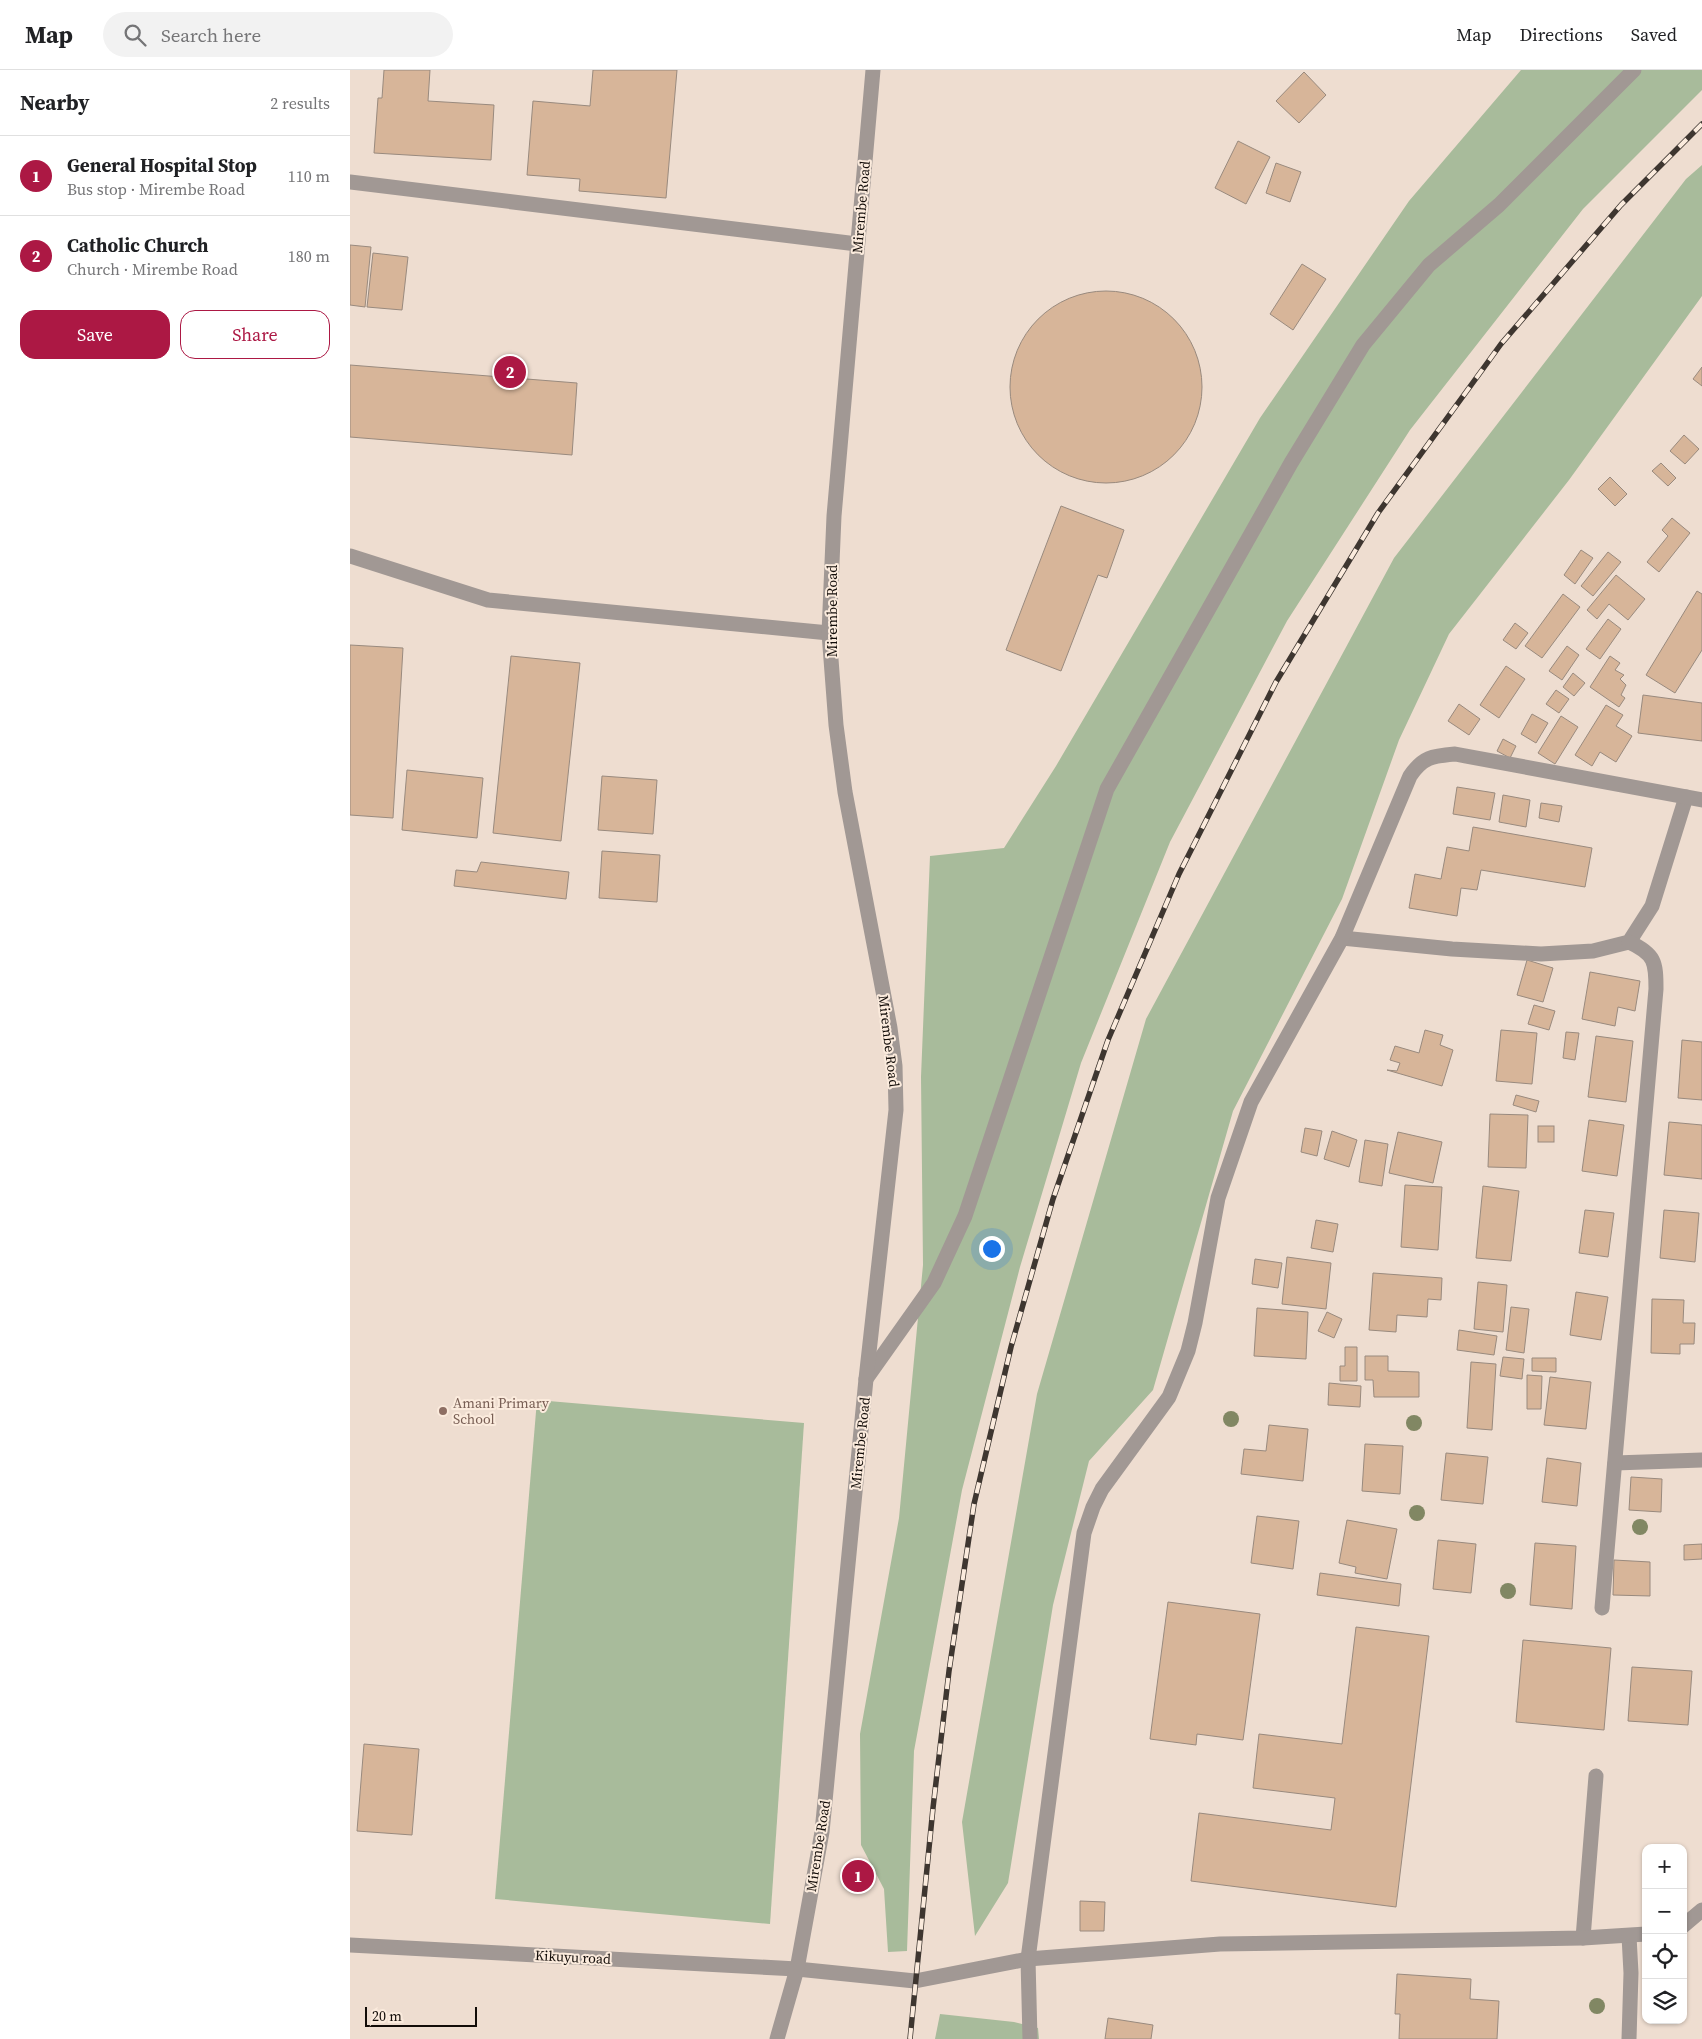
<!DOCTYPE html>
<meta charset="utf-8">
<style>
:root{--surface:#fff;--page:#f2f2f2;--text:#202124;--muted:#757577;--line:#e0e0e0;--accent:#ac1844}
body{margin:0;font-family:"Source Serif 4",serif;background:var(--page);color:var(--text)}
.controls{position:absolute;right:15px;bottom:15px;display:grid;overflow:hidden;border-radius:10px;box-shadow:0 1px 4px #0004}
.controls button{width:45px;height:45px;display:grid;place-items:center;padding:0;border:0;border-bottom:1px solid var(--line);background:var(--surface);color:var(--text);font:25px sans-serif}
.scale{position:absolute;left:15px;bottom:12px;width:112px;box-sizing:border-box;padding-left:5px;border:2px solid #120c08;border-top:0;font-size:14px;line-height:18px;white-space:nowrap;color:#120c08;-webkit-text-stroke:4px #fbebdd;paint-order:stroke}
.you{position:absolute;left:641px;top:1178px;width:18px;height:18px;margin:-12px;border:4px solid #fff;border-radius:50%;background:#1a73e8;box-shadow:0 0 0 8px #1a73e833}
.badge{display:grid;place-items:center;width:32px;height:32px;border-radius:50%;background:var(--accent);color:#fff;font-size:16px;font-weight:700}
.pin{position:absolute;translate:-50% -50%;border:2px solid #fff;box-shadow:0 1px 5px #0006}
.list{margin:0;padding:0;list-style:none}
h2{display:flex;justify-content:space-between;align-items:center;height:65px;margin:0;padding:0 20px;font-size:21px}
h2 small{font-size:16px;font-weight:400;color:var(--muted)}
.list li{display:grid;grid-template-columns:32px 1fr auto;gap:15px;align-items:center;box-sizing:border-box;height:80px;padding:0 20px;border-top:1px solid var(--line)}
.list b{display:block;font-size:19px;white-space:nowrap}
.list p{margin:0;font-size:16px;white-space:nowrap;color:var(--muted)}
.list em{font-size:16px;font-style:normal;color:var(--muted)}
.actions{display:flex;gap:10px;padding:15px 20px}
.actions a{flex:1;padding:11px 0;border:1px solid var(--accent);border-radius:15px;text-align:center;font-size:18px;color:var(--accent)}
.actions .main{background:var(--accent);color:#fff}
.icon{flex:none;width:28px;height:28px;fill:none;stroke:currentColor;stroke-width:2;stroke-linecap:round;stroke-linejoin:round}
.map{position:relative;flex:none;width:1352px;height:1969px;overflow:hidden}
header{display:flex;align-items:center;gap:30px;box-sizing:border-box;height:70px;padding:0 25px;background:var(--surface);border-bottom:1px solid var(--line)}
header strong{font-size:24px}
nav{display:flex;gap:28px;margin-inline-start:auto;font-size:18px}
.search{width:350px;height:45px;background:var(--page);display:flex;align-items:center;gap:12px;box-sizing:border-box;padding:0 18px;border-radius:28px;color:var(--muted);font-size:19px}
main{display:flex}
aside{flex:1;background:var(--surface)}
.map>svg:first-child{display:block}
.green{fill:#a8bb9b}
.building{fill:#d7b599;stroke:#998a7e}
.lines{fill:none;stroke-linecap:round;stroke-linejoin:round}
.lane{stroke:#a19894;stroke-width:15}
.street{stroke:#a19894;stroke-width:15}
.rail-casing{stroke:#3e3630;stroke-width:5.5}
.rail{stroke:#fbebdd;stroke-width:4;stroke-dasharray:11;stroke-linecap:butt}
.tree{fill:#818763}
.education-dot{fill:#8d6e63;stroke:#fbebdd;stroke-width:2}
.labels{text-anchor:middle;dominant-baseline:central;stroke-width:4;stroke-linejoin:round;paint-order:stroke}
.street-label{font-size:14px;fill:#120c08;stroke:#fbebdd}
.education-label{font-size:14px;fill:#785e54;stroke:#fbebdd;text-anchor:start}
</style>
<header>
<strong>Map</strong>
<div class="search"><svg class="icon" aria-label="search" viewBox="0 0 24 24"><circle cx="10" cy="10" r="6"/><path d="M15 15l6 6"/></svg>Search here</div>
<nav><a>Map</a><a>Directions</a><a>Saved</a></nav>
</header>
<main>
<aside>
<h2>Nearby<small>2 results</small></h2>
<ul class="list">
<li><span class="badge">1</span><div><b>General Hospital Stop</b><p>Bus stop · Mirembe Road</p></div><em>110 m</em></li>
<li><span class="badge">2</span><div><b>Catholic Church</b><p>Church · Mirembe Road</p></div><em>180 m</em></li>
</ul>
<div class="actions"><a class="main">Save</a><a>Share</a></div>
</aside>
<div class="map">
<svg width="1352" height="1969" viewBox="0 0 1352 1969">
<rect width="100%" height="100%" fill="#eeddd0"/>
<g class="green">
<path d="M 1171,0 L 1352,0 L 1352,20 L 1233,139 L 1060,360 L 937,551 L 820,772 L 731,993 L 670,1197 L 612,1420 L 564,1681 L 557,1881 L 538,1882 L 534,1819 L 511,1775 L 510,1664 L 549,1448 L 573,1195 L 571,1007 L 580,786 L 654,778 L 706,696 L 910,348 L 1059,131 Z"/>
<path d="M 1352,95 L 1352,226 L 1219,410 L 1099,564 L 1049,670 L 992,829 L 883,1041 L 803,1320 L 739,1391 L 703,1535 L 658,1813 L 625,1866 L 612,1752 L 687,1324 L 796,949 L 1044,488 L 1336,109 Z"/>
<path d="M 187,1330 L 454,1353 L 420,1854 L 145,1829 Z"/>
<path d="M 590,1944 L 664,1952 L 688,1958 L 689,1969 L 585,1969 Z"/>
</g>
<g class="building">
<path d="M 34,0 L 80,0 L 78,31 L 144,35 L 141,90 L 24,83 L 28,28 L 32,28 Z"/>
<path d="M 243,0 L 327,0 L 316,128 L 229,121 L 230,109 L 177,105 L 183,31 L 240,36 Z"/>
<path d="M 954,2 L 976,25 L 949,53 L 926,31 Z"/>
<path d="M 888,71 L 920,87 L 896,134 L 865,118 Z"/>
<path d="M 926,93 L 951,102 L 940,132 L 916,123 Z"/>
<path d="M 0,175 L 21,177 L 15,237 L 0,235 Z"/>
<path d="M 23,183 L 58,187 L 52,240 L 17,237 Z"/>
<path d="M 952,194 L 976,209 L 943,260 L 920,244 Z"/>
<circle cx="756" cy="317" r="96"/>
<path d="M 0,295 L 227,313 L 222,385 L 0,367 Z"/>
<path d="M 1352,297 L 1352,316 L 1343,309 Z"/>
<path d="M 1334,365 L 1349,379 L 1335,394 L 1320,381 Z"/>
<path d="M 1311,393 L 1326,408 L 1318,416 L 1302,401 Z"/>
<path d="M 1260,407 L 1277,424 L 1265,436 L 1248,419 Z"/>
<path d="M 711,436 L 774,460 L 757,508 L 748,505 L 711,601 L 656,580 Z"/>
<path d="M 1322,448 L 1340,463 L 1309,502 L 1297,492 L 1318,466 L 1312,460 Z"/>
<path d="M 1231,480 L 1243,488 L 1225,514 L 1214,505 Z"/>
<path d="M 1258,482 L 1271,492 L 1243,526 L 1231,516 Z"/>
<path d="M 1266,505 L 1295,529 L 1278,550 L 1259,534 L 1247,549 L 1237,540 Z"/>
<path d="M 1347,521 L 1352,524 L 1352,580 L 1325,623 L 1296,605 Z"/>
<path d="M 1213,524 L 1230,537 L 1192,588 L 1175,576 Z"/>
<path d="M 1258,549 L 1271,559 L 1250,589 L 1236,579 Z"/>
<path d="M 1165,553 L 1178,563 L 1166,579 L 1153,570 Z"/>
<path d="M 0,575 L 53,578 L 43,748 L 0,745 Z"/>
<path d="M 1217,576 L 1229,585 L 1212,610 L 1199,601 Z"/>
<path d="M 161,586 L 230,593 L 211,771 L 143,763 Z"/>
<path d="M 1260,586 L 1270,593 L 1265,600 L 1274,605 L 1270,609 L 1276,615 L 1271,625 L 1275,628 L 1269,637 L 1240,617 Z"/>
<path d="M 1156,596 L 1175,609 L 1149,648 L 1130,635 Z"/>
<path d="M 1223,603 L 1235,613 L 1224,626 L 1213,617 Z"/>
<path d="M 1206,620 L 1219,629 L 1209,643 L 1196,634 Z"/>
<path d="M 1293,625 L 1352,633 L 1352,671 L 1288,663 Z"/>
<path d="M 1109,634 L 1130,649 L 1119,665 L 1098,651 Z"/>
<path d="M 1256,635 L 1273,645 L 1266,656 L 1282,666 L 1266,692 L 1250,682 L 1242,696 L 1225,685 Z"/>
<path d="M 1182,644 L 1198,653 L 1186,673 L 1171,664 Z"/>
<path d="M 1211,646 L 1228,657 L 1205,694 L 1188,683 Z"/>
<path d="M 1153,669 L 1166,676 L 1160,688 L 1147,681 Z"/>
<path d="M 57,700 L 133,708 L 127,768 L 52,760 Z"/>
<path d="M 252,706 L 307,710 L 303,764 L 248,760 Z"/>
<path d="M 1107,717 L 1145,723 L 1140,750 L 1103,744 Z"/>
<path d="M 1153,725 L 1180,730 L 1176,757 L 1149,752 Z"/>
<path d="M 1191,733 L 1212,736 L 1209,752 L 1189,748 Z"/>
<path d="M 1123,757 L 1242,778 L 1235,817 L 1131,800 L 1127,820 L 1111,818 L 1107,846 L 1059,838 L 1065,804 L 1091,809 L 1097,777 L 1119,781 Z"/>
<path d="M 252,781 L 310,785 L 307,832 L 249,828 Z"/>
<path d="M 131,792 L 219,802 L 216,829 L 104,816 L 106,800 L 127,802 Z"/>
<path d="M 1177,890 L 1203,898 L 1193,932 L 1167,925 Z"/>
<path d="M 1240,902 L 1290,911 L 1285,941 L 1268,937 L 1265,956 L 1232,949 Z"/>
<path d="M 1184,935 L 1205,941 L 1199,960 L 1178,954 Z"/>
<path d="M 1075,960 L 1093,965 L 1090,975 L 1103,980 L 1092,1016 L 1037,1000 L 1047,1001 L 1050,993 L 1040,990 L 1045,976 L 1069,983 Z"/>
<path d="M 1151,960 L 1187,963 L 1182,1014 L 1146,1011 Z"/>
<path d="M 1216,962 L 1229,963 L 1225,990 L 1213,988 Z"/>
<path d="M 1246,966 L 1283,971 L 1276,1032 L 1238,1027 Z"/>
<path d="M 1332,970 L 1352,972 L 1352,1030 L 1328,1028 Z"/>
<path d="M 1166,1025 L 1189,1031 L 1186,1042 L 1163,1035 Z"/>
<path d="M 1140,1044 L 1178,1045 L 1176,1098 L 1138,1097 Z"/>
<path d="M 1239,1050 L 1274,1055 L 1267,1106 L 1232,1101 Z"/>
<path d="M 1319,1052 L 1352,1055 L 1352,1109 L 1314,1105 Z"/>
<rect x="1188" y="1056" width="16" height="16"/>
<path d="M 955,1058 L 972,1061 L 967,1086 L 951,1082 Z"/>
<path d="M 982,1061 L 1007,1070 L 999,1097 L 974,1089 Z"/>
<path d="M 1048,1062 L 1092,1072 L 1083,1113 L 1039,1103 Z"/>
<path d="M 1015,1070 L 1038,1074 L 1032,1116 L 1009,1112 Z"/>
<path d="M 1055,1115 L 1092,1117 L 1088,1180 L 1051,1177 Z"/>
<path d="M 1133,1116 L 1169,1121 L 1161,1191 L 1126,1188 Z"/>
<path d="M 1235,1140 L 1264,1143 L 1258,1187 L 1229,1183 Z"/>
<path d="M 1314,1140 L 1349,1143 L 1345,1192 L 1310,1188 Z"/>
<path d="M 966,1150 L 988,1154 L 983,1182 L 961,1178 Z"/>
<path d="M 937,1187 L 981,1193 L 976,1239 L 932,1234 Z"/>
<path d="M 905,1189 L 932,1193 L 928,1218 L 902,1214 Z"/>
<path d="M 1023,1203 L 1092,1208 L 1091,1230 L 1078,1229 L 1077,1247 L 1047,1245 L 1046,1262 L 1019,1260 Z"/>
<path d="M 1128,1212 L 1157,1215 L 1153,1262 L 1124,1259 Z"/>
<path d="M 1226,1222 L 1258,1227 L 1251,1270 L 1220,1265 Z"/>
<path d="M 1302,1229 L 1334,1230 L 1333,1253 L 1345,1253 L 1344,1274 L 1330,1274 L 1330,1284 L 1301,1283 Z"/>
<path d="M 1161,1237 L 1179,1239 L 1174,1283 L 1156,1280 Z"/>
<path d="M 907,1238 L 958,1242 L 956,1289 L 904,1286 Z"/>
<path d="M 977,1242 L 992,1249 L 984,1268 L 968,1261 Z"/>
<path d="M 1109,1260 L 1147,1266 L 1144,1285 L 1107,1280 Z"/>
<path d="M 995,1277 L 1007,1277 L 1007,1311 L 990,1311 L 990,1296 L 995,1296 Z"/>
<path d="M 1015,1286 L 1038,1286 L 1038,1301 L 1069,1302 L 1069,1327 L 1024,1327 L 1023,1310 L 1015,1310 Z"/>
<path d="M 1153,1287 L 1174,1289 L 1172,1309 L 1150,1306 Z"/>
<path d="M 1182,1288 L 1206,1288 L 1206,1302 L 1182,1301 Z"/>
<path d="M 1121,1292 L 1146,1294 L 1142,1360 L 1117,1358 Z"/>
<path d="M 1177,1305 L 1192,1306 L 1191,1339 L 1177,1339 Z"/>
<path d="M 1200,1307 L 1241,1312 L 1236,1359 L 1194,1355 Z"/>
<path d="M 979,1313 L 1011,1316 L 1010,1337 L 978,1335 Z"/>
<path d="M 919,1355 L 958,1359 L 953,1411 L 891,1404 L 894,1379 L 916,1381 Z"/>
<path d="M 1015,1374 L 1053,1376 L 1050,1424 L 1012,1421 Z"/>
<path d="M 1096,1383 L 1138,1387 L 1133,1434 L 1091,1430 Z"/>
<path d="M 1197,1388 L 1231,1393 L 1227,1436 L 1192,1432 Z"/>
<path d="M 1281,1407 L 1312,1409 L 1311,1442 L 1279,1440 Z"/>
<path d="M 907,1446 L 949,1451 L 943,1499 L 901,1493 Z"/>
<path d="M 997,1450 L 1047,1459 L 1037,1509 L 1005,1503 L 1006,1497 L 989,1493 Z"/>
<path d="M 1088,1470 L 1126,1474 L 1121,1523 L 1083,1519 Z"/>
<path d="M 1185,1473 L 1226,1476 L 1222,1539 L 1180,1535 Z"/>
<path d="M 1352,1474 L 1352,1489 L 1334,1490 L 1334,1475 Z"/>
<path d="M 1264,1490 L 1300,1492 L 1300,1526 L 1263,1525 Z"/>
<path d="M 970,1503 L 1051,1514 L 1049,1536 L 967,1525 Z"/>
<path d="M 818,1532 L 910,1544 L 893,1670 L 847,1664 L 846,1675 L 800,1669 Z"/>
<path d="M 1006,1557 L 1079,1566 L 1046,1837 L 841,1811 L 849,1743 L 981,1760 L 985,1728 L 903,1718 L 909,1664 L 992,1674 Z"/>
<path d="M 1173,1570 L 1261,1578 L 1254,1660 L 1166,1652 Z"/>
<path d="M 1282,1597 L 1342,1601 L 1338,1655 L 1278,1651 Z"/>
<path d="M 14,1674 L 69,1679 L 62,1765 L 7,1761 Z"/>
<path d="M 730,1831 L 755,1832 L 754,1861 L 730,1861 Z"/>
<path d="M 1047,1904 L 1121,1909 L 1120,1929 L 1149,1931 L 1147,1969 L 1049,1969 L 1050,1944 L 1045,1944 Z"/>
<path d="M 758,1948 L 803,1955 L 801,1969 L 755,1969 Z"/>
</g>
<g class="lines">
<g class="lane">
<path d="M 0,112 L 507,174"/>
<path d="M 0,486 L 138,530 L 479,563"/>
<path d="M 516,1309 L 584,1213 L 615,1146 L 757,719 L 941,393 L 1013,275 L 1079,195 L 1149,135 L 1284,0"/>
<path d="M 1233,1868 L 1246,1706"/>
<path d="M 1279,1969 L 1281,1903 L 1279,1866"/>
</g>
<g class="street">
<path d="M 992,868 L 1102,879 L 1191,884 L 1243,881 L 1279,872 L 1302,836 L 1336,727"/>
<path d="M 1265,1393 L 1352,1390"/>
<path d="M 1252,1538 L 1306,919 C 1306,892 1305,884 1279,872"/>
<path d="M 1333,1856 L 1352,1840"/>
<path d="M 0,1875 L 447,1899 L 565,1911 L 678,1889 L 870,1874 L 1233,1868 L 1296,1864"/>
<path d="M 427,1969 L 447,1899 L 472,1762 L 516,1309 L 546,1040 L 545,996 L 540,958 L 495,722 L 486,655 L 479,563 L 484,446 L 523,0"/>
<path d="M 680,1969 L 678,1889 L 734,1463 L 743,1437 L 752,1419 L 819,1327 L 838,1281 L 845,1253 L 868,1128 L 901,1032 L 992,868 L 1060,706 C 1073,687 1082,686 1105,684 L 1352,730"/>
</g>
<defs>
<path id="rail" d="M 560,1969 L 583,1738 L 599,1601 L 624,1434 L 661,1277 L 703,1129 L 758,970 L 829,804 L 926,612 L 1028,443 L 1151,274 L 1271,135 L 1352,54"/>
</defs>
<use href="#rail" class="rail-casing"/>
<use href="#rail" class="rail"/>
</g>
<g class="tree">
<circle cx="881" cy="1349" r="8"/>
<circle cx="1064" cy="1353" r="8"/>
<circle cx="1067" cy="1443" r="8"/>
<circle cx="1290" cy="1457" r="8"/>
<circle cx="1158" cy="1521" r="8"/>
<circle cx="1247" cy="1936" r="8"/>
</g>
<circle class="education-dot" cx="93" cy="1341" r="5"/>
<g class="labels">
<g class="street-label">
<text transform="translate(511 137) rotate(-85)">Mirembe Road</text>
<text transform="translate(482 541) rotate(-90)">Mirembe Road</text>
<text transform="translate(539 971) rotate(83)">Mirembe Road</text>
<text transform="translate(510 1373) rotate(-84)">Mirembe Road</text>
<text transform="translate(468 1776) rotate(-81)">Mirembe Road</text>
<text transform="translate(223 1887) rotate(3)">Kikuyu road</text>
</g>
<g class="education-label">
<text x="103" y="1333">Amani Primary<tspan x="103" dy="16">School</tspan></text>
</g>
</g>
</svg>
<div class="controls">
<button>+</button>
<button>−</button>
<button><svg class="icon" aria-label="locate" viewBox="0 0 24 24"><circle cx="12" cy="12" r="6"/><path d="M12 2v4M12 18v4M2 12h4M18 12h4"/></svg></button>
<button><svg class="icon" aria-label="layers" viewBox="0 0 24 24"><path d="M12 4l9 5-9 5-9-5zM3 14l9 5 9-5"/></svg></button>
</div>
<div class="scale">20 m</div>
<div class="you"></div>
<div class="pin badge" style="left:508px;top:1806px">1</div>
<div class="pin badge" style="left:160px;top:302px">2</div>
</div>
</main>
